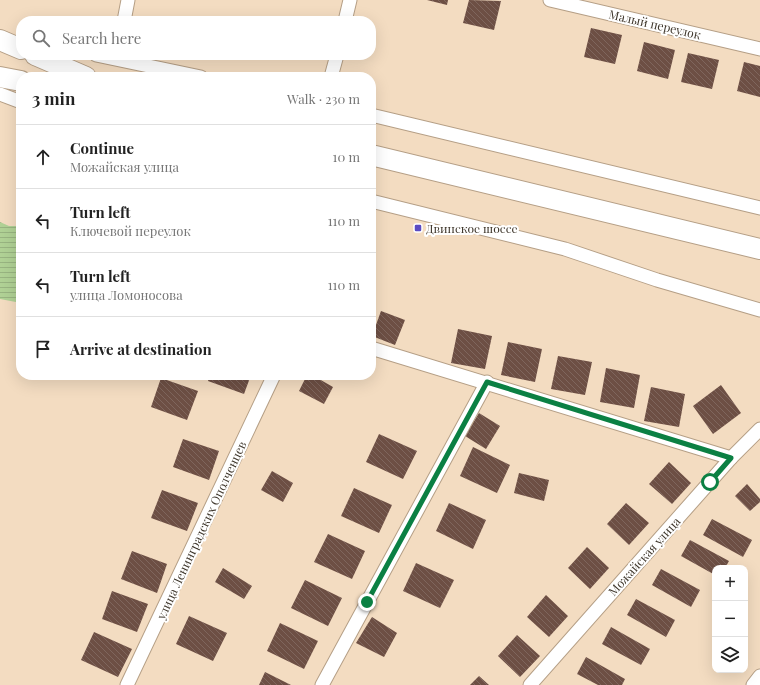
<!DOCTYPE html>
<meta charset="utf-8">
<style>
:root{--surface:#fff;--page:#f2f2f2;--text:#222;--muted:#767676;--line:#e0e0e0}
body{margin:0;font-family:"Playfair Display",serif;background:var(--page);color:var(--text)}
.controls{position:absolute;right:12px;bottom:12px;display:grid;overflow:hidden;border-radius:8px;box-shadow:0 4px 16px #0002}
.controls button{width:36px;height:36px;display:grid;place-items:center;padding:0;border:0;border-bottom:1px solid var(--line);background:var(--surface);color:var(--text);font:20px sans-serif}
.stop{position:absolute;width:12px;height:12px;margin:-9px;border:3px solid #0b8043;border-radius:50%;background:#fff}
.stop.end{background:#0b8043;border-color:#fff;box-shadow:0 1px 4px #0008}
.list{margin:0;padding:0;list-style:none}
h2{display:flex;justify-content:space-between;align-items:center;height:52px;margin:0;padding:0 16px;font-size:17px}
h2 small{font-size:13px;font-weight:400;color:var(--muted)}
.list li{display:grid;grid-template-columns:26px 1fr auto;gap:12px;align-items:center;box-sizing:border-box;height:64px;padding:0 16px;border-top:1px solid var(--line)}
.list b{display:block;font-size:15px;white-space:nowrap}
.list p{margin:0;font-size:13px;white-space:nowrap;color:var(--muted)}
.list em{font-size:13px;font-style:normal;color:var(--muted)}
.icon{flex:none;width:22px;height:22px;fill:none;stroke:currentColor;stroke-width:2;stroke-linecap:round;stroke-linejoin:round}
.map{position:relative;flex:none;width:760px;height:685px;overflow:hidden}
.search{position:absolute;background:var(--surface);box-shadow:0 4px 16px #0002;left:16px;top:16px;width:360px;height:44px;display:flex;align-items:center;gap:10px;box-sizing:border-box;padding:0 14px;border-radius:16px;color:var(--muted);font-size:15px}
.panel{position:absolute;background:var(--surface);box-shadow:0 4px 16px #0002;left:16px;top:72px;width:360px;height:308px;border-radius:16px}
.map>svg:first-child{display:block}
.water{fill:url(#water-rules)}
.building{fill:url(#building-back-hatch)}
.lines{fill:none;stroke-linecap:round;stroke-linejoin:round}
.street-casing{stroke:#b59f86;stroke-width:15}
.primary-casing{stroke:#b59f86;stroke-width:22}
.street{stroke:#fff;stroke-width:13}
.primary{stroke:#fff;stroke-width:20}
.route{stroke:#0b8043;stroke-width:5}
.poi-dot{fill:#5a4bc3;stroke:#fff;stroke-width:1.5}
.labels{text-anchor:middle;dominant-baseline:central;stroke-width:4;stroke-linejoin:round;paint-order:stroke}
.street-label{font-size:12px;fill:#3f372c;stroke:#fff}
.poi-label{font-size:12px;fill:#3f372c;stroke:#fff;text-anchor:start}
</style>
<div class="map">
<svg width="760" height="685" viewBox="0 0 760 685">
<defs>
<pattern id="water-rules" width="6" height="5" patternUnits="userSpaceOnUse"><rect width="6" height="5" fill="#b0d195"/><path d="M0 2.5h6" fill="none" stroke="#98b481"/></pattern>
<pattern id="building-back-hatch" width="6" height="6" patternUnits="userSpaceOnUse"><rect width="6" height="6" fill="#6d4f44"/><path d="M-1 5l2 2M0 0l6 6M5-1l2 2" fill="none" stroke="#7f665d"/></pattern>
</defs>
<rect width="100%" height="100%" fill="#f3dcc1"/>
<path class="water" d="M 0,222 L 9,226 L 21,226 L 21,303 L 0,299 Z"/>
<g class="building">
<path d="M 427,0 L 448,0 L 447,5 Z"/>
<path d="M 469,0 L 501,1 L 494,30 L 463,23 Z"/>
<path d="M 591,28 L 622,35 L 615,64 L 584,57 Z"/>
<path d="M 644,42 L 675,50 L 668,79 L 637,71 Z"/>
<path d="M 688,53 L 719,60 L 712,89 L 681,82 Z"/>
<path d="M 744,62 L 760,66 L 760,97 L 737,91 Z"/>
<path d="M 381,311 L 405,320 L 395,345 L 372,336 Z"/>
<path d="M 458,329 L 492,336 L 485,369 L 451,363 Z"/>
<path d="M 508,342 L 542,349 L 535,382 L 501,375 Z"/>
<path d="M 558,356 L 592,362 L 585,395 L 551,389 Z"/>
<path d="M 606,368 L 640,375 L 634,408 L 600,402 Z"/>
<path d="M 210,375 L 251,375 L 244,394 L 208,381 Z"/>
<path d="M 307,375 L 312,375 L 333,387 L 324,404 L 299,391 Z"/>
<path d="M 161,378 L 198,391 L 187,420 L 151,407 Z"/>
<path d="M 721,385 L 741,413 L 713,434 L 693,406 Z"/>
<path d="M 651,387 L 685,394 L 679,427 L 644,421 Z"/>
<path d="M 479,413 L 500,426 L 486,449 L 465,436 Z"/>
<path d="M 379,434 L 417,451 L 403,479 L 366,462 Z"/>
<path d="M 183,439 L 219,451 L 209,480 L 173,467 Z"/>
<path d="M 473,447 L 510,465 L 497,493 L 460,476 Z"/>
<path d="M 669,462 L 691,483 L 672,504 L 649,484 Z"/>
<path d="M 272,471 L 293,483 L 283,502 L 261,490 Z"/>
<path d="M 519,473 L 549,480 L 544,501 L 514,493 Z"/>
<path d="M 747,484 L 760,499 L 760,502 L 750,511 L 735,496 Z"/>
<path d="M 354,488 L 392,505 L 379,533 L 341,516 Z"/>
<path d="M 162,490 L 198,503 L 187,531 L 151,518 Z"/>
<path d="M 449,503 L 486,520 L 473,549 L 436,531 Z"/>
<path d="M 626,503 L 649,523 L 629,545 L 607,524 Z"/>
<path d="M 712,519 L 752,540 L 743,557 L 703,535 Z"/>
<path d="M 328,534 L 365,551 L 352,579 L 314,562 Z"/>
<path d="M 690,540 L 729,561 L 725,568 L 715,568 L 715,575 L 681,556 Z"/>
<path d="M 587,547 L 609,568 L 590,589 L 568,568 Z"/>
<path d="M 132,551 L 167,564 L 157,593 L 121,579 Z"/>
<path d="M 416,563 L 454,580 L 440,608 L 403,591 Z"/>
<path d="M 223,568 L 252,586 L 244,599 L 215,582 Z"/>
<path d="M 661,569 L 700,590 L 691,607 L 652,585 Z"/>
<path d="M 305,580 L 342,598 L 328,626 L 291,608 Z"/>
<path d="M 112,591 L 148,604 L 137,632 L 102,619 Z"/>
<path d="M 546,595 L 568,616 L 549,637 L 527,617 Z"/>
<path d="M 636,599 L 675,620 L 666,637 L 627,615 Z"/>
<path d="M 189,616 L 227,633 L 213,661 L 176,644 Z"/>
<path d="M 372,617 L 397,633 L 384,657 L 356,643 Z"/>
<path d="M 280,623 L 318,641 L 304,669 L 267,651 Z"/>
<path d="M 611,627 L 650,649 L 641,665 L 602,644 Z"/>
<path d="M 94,632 L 132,649 L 118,677 L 81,660 Z"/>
<path d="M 517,635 L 540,656 L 520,677 L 498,656 Z"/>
<path d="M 586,657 L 625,679 L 622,685 L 598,685 L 577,674 Z"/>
<path d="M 265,672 L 291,685 L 259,685 Z"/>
<path d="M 479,676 L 489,685 L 470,685 Z"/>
</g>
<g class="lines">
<defs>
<g id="street">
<path d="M 550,0 L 760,49"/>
<path d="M 124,21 L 128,0"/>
<path d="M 345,21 L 350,0"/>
<path d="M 96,55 L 201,77"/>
<path d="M 331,77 L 337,55"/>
<path d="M 0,94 L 21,102"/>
<path d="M 371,115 L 760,208"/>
<path d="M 371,201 L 565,249 L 657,280 L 760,310"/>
<path d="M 371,348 L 731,458"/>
<path d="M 127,685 L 274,375"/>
<path d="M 322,685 L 487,382"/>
<path d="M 530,685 L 731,458 L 760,429"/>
<path d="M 753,685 L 760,676"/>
</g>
<g id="primary">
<path d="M 0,40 L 21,49"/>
<path d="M 35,55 L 86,77"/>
<path d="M 0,77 L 21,81"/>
<path d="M 371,155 L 760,249"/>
</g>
</defs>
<use href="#street" class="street-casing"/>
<use href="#primary" class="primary-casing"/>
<use href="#street" class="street"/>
<use href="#primary" class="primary"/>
</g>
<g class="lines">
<path class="route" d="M 367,602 L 487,382 L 731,458 L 710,482"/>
</g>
<rect class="poi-dot" x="414" y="224" width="8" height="8" rx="2"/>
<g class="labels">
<g class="street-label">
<text transform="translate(655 24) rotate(13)">Малый переулок</text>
<text transform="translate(201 530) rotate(-65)">улица Ленинградских Ополченцев</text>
<text transform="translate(644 556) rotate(-48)">Можайская улица</text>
</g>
<g class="poi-label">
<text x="426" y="228">Двинское шоссе</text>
</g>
</g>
</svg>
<div class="controls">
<button>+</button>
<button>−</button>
<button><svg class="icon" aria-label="layers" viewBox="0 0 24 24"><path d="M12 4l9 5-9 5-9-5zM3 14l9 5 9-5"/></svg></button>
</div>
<div class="stop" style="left:710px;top:482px"></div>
<div class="stop end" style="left:367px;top:602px"></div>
<div class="search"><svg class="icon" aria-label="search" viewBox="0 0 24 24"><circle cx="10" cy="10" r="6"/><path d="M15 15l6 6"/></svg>Search here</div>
<section class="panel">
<h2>3 min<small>Walk · 230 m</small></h2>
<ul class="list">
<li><svg class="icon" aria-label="ahead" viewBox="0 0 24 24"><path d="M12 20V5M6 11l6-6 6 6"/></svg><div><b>Continue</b><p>Можайская улица</p></div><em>10 m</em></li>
<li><svg class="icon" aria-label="left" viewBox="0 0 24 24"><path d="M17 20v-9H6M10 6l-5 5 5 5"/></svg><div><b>Turn left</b><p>Ключевой переулок</p></div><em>110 m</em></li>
<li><svg class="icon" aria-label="left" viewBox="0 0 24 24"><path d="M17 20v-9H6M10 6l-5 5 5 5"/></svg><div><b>Turn left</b><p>улица Ломоносова</p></div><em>110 m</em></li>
<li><svg class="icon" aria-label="arrive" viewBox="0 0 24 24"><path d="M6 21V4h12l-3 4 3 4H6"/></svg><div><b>Arrive at destination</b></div></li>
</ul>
</section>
</div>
